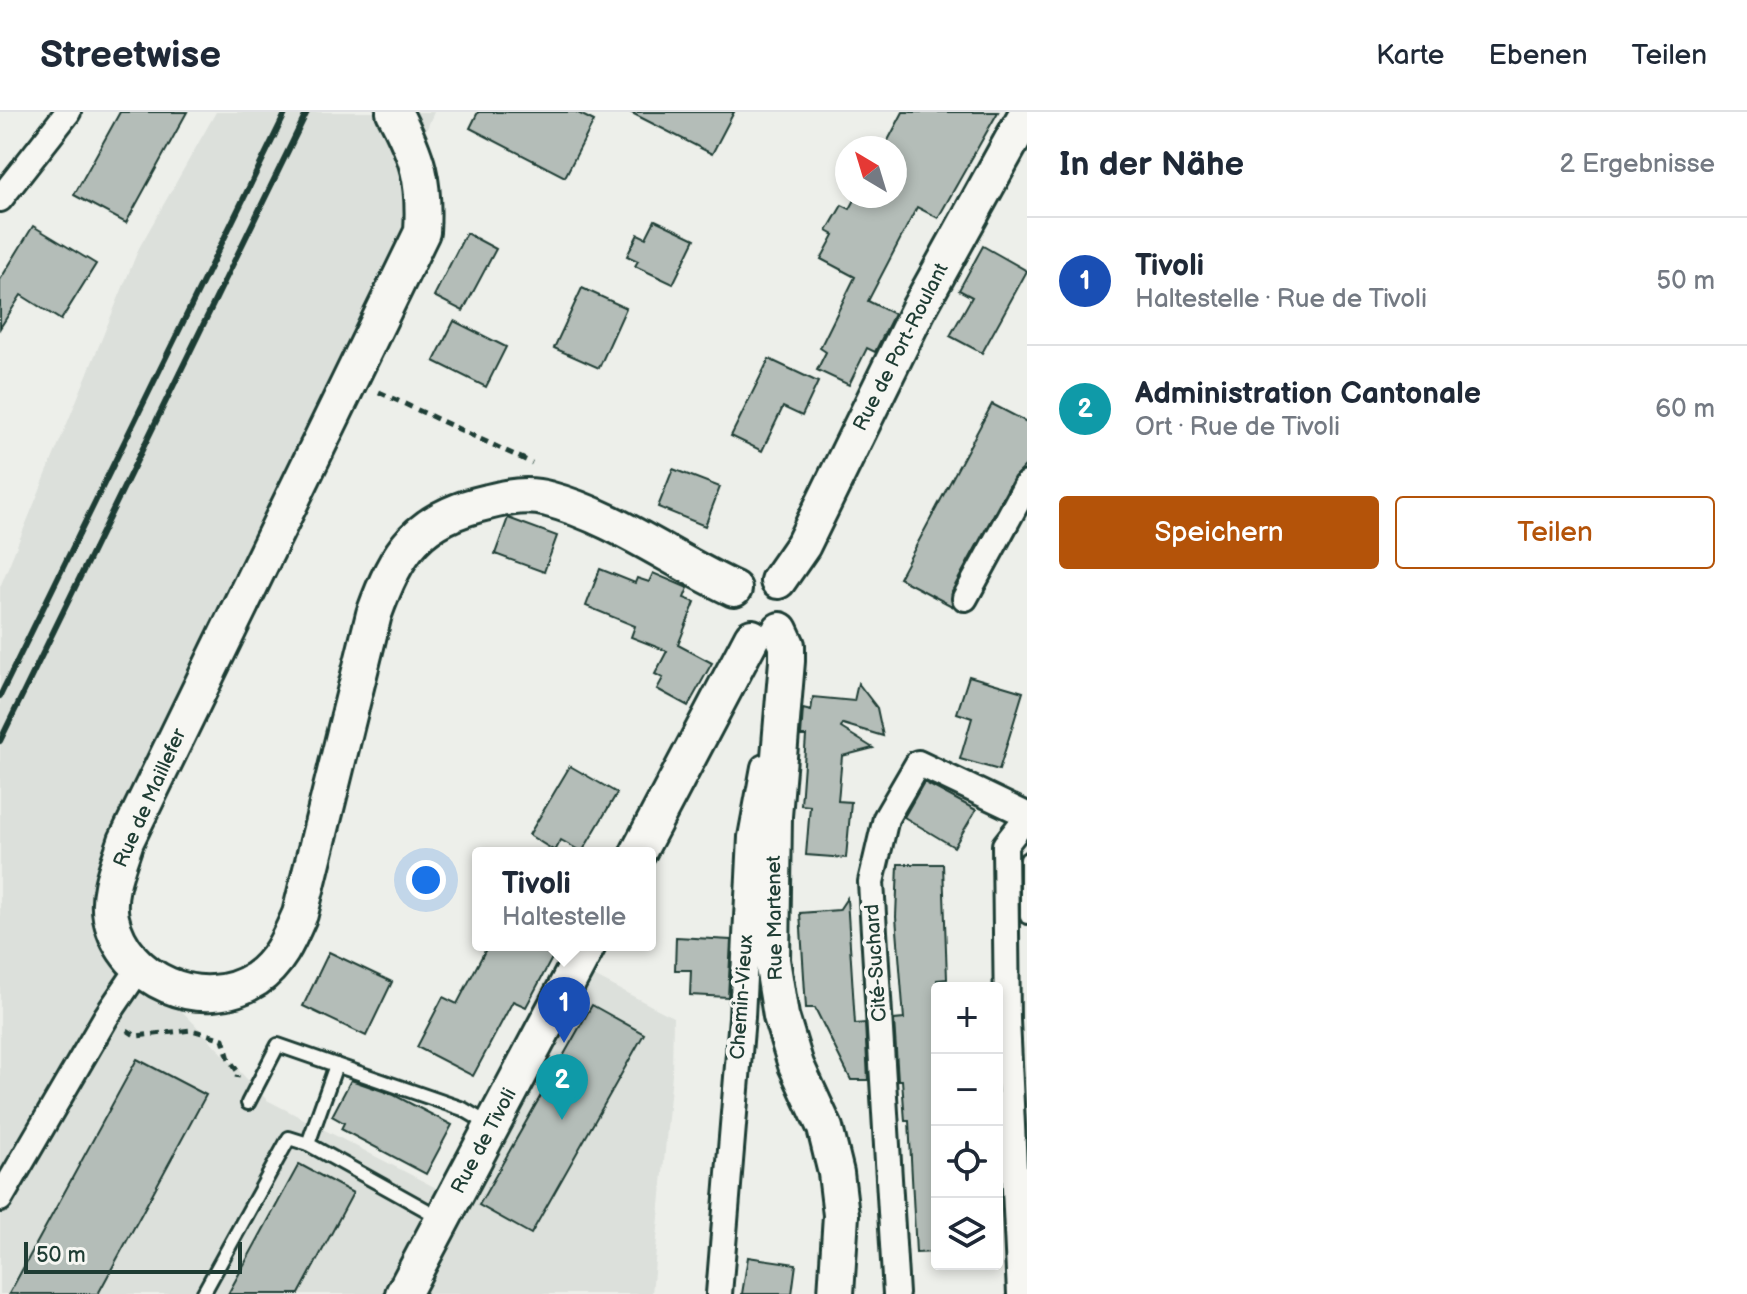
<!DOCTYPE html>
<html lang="de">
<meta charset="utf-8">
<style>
:root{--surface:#fff;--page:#f2f2f3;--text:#1f2937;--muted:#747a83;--line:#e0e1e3;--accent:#b45309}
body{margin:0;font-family:"Balsamiq Sans",sans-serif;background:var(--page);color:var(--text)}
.controls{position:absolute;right:24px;bottom:24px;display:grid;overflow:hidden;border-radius:8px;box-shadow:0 4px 12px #0003}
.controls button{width:72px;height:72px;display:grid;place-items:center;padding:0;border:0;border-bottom:2px solid var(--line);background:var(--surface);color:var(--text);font:40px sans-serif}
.compass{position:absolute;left:835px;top:24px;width:72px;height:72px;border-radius:50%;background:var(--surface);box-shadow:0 4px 12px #0003;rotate:322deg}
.scale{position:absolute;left:24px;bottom:20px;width:218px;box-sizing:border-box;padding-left:8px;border:4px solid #1f3d34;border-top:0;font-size:22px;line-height:28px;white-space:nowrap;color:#1f3d34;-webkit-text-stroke:6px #f6f6f2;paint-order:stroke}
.you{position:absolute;left:426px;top:768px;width:28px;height:28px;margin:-20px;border:6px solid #fff;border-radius:50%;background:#1a73e8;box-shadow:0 0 0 12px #1a73e833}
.badge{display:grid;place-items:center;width:52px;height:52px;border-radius:50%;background:var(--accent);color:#fff;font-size:26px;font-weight:700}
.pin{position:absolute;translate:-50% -66px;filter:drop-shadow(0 2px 4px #0008)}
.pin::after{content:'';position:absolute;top:42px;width:28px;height:24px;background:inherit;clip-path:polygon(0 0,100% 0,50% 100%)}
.popup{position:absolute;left:472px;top:735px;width:184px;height:104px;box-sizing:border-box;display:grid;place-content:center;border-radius:8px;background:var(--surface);filter:drop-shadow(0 2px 6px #0005);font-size:26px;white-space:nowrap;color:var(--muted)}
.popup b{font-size:30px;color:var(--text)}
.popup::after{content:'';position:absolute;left:50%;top:100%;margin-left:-16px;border:16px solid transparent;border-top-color:var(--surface)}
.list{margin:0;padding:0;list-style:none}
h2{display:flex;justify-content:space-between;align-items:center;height:104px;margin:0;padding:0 32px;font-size:34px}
h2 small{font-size:26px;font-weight:400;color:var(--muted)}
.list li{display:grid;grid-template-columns:52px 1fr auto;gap:24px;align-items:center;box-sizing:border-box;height:128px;padding:0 32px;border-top:2px solid var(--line)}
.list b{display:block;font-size:30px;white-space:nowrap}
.list p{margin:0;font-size:26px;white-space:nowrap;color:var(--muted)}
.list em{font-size:26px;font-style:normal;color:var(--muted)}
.actions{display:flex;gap:16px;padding:24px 32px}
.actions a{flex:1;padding:18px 0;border:2px solid var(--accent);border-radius:8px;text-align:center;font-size:28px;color:var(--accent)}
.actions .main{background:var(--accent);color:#fff}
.icon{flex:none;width:44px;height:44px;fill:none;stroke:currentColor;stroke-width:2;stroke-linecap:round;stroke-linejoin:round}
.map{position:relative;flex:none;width:1027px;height:1182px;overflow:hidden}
header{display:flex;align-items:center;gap:48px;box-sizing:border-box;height:112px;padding:0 40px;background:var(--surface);border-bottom:2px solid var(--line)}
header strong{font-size:38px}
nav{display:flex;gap:44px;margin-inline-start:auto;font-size:28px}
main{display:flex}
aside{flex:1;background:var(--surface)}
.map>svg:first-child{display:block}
.built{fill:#dce0db}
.building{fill:#b4bdb8;stroke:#1f3d34;stroke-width:2}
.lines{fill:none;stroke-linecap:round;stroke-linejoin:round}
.lane-casing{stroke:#1f3d34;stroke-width:18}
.street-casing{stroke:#1f3d34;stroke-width:30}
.secondary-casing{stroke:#1f3d34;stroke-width:40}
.path{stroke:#1f3d34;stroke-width:5;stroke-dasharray:8 6;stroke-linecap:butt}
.lane{stroke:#f6f6f2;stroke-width:12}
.street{stroke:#f6f6f2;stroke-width:24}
.secondary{stroke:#f6f6f2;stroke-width:34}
.rail{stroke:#1f3d34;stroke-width:6}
.labels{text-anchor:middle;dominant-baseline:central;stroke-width:8;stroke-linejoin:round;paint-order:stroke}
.street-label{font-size:20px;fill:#1f3d34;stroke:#f6f6f2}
</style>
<header>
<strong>Streetwise</strong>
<nav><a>Karte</a><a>Ebenen</a><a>Teilen</a></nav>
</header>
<main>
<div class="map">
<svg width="1027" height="1182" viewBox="0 0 1027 1182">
<rect width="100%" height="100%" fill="#edefea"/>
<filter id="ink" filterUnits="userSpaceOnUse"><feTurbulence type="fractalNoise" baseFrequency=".0125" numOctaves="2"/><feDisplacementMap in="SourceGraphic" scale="16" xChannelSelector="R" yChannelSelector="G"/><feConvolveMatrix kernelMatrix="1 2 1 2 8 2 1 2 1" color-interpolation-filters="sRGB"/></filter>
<g filter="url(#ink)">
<path class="built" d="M 216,0 L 434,0 L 416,42 L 424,78 L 111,777 L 140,855 L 267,988 L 442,1079 L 567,850 L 673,905 L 672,962 L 652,1182 L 0,1182 L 0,475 L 139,136 Z"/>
<g class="building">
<path d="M 120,0 L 187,0 L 126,111 L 74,83 Z"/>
<path d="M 478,0 L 576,0 L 594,9 L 565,65 L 470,16 Z"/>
<path d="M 630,0 L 734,0 L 712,42 Z"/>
<path d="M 903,0 L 998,0 L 938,106 L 917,95 L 868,189 L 894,202 L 875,240 L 867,236 L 849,273 L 817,258 L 826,240 L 820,236 L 855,165 L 821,147 L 834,123 L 827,119 L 842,93 L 850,97 L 857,84 L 895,84 L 895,36 L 884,36 Z"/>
<path d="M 655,108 L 695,127 L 673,172 L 635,154 L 638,149 L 627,144 L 638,122 L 646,126 Z"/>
<path d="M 33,114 L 96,152 L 61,208 L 21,183 L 0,216 L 0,168 Z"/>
<path d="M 466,121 L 496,137 L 463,199 L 434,184 Z"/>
<path d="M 983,134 L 1027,159 L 982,241 L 950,224 L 972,185 L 959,178 Z"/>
<path d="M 582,176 L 626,196 L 599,256 L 554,236 Z"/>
<path d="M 454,209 L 506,235 L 486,275 L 434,249 Z"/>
<path d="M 769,247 L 818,270 L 802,304 L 783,295 L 762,339 L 731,324 Z"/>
<path d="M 992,292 L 1027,310 L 1027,352 L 1014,365 L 952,479 L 952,494 L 899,466 Z"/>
<path d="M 673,357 L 720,375 L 705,414 L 658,395 Z"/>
<path d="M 508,406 L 557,424 L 544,460 L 495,442 Z"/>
<path d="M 600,457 L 635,471 L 637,466 L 649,470 L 653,461 L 688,476 L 684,486 L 695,490 L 678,533 L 712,551 L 688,594 L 657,577 L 663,566 L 655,562 L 667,539 L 631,525 L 635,514 L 586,494 Z"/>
<path d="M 969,564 L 1023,580 L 999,658 L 960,647 L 972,606 L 957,601 Z"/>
<path d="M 858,571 L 877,596 L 883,624 L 843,612 L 841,616 L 873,636 L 842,644 L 838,689 L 851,690 L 846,746 L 806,743 L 810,694 L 801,693 L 806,624 L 801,624 L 803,597 L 811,599 L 813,585 L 854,589 Z"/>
<path d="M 570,654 L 617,681 L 582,740 L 561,728 L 555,739 L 529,723 Z"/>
<path d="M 924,670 L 976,698 L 954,735 L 904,705 Z"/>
<path d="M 898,752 L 943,752 L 947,867 L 937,868 L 937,1140 L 916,1141 L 909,1009 L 905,1009 L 902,968 L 898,968 L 894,908 L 904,907 L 896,805 Z"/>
<path d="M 847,786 L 855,912 L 865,911 L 868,968 L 851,968 L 815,896 L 806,896 L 800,801 L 839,798 Z"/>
<path d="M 676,825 L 731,828 L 728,885 L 690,883 L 691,858 L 675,858 Z"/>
<path d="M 488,833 L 559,833 L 526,895 L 513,889 L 473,964 L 417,935 L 443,885 L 457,892 Z"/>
<path d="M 329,840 L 392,870 L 366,924 L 303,894 Z"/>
<path d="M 592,893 L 644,922 L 531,1122 L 479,1093 Z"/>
<path d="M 137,947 L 206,983 L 98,1182 L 9,1182 Z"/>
<path d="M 351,968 L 394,983 L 452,1013 L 426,1062 L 341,1017 L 344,1011 L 332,1004 Z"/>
<path d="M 299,1052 L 353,1081 L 299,1182 L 228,1182 Z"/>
<path d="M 748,1145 L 796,1152 L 792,1182 L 742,1182 Z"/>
</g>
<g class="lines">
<defs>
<g id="lane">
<path d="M 1027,747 L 1027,805"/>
<path d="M 336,953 L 308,1032 L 439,1105"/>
<path d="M 248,991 L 278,933 L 463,997 L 490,1013"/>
<path d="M 203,1182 L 289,1026 L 308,1032"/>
</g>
<g id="street">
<path d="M 0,87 L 68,0"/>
<path d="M 965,486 L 1027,372"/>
<path d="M 0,1087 L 106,905 L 140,855"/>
<path d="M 719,1182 L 742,905 L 751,725 L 764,655"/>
<path d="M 896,1182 L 871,770 L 886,706 L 918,651 L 1027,703"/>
<path d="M 1020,1182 L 1007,908 L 1005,733 L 1027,705"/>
</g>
<g id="secondary">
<path d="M 394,0 C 418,45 425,69 422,120 L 126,729 C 118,754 106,780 111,806 C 124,869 202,902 256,867 C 279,851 289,827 300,802 L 374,502 C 397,438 418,406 488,390 C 507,385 528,381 548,387 C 613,404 673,449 734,477"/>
<path d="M 778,469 L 803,433 L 918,198 L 1027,1"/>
<path d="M 780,518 L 787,533 L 787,549 L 774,704 L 772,848 L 781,904 L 796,953 L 825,1016 L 836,1061 L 841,1103 L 836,1182"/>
<path d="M 638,741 L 752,525"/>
<path d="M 403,1182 L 588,833"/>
</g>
</defs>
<use href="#lane" class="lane-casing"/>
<use href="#street" class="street-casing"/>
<use href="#secondary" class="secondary-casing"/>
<g class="path">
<path d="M 379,280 L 532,351"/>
<path d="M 127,918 L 136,924 L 192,918 L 223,927 L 229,947 L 238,960 L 237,966"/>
</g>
<use href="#lane" class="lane"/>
<use href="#street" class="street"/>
<use href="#secondary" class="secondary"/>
<g class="rail">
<path d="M 0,584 L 286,0"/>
<path d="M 0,629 L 307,0"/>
</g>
</g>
</g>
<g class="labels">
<g class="street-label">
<text transform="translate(901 235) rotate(-63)">Rue de Port-Roulant</text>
<text transform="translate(150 686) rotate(-66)">Rue de Maillefer</text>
<text transform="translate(775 806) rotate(-91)">Rue Martenet</text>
<text transform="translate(876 851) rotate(-94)">Cité-Suchard</text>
<text transform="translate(742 885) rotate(-86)">Chemin-Vieux</text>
<text transform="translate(484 1029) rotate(-62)">Rue de Tivoli</text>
</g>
</g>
</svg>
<div class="controls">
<button>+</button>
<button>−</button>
<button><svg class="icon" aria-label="locate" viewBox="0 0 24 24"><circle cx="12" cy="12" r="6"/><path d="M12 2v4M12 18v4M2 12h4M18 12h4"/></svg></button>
<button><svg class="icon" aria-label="layers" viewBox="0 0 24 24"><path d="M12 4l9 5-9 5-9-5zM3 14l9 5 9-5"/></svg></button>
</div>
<svg class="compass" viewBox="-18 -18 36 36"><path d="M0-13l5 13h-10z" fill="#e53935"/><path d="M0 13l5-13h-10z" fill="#747a83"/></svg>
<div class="scale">50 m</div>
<div class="you"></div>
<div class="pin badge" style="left:564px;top:931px;background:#1a4fb4">1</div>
<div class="popup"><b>Tivoli</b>Haltestelle</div>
<div class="pin badge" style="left:562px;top:1008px;background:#0f9aa8">2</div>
</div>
<aside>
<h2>In der Nähe<small>2 Ergebnisse</small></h2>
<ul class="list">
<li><span class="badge" style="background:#1a4fb4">1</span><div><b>Tivoli</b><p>Haltestelle · Rue de Tivoli</p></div><em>50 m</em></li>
<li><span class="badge" style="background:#0f9aa8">2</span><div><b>Administration Cantonale</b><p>Ort · Rue de Tivoli</p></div><em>60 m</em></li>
</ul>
<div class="actions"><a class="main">Speichern</a><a>Teilen</a></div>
</aside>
</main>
